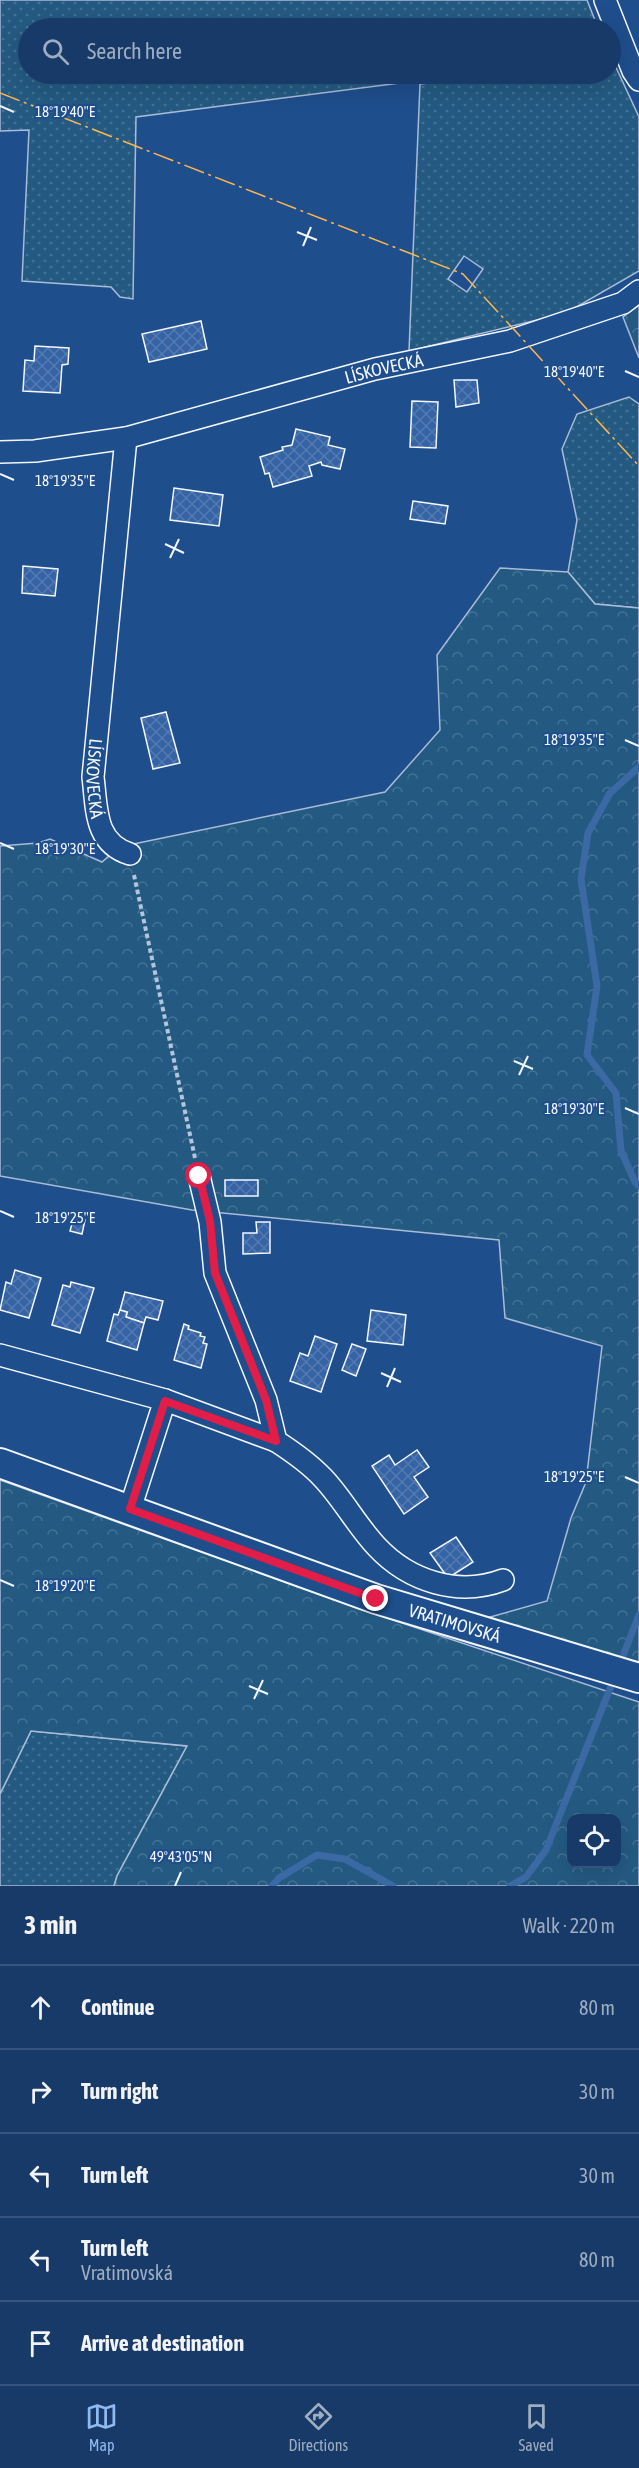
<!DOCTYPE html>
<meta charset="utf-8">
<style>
:root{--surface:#173a69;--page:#244571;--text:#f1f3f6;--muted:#9eadc0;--line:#36547d;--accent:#90b9f0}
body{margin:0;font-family:"Asap Condensed",sans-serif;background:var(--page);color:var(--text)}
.controls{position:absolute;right:18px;bottom:18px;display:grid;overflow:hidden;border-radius:12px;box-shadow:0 6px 24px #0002}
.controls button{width:54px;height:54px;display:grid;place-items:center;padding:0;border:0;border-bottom:2px solid var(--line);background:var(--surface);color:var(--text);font:30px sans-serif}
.stop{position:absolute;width:18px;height:18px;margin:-14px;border:4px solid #e11d48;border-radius:50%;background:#fff}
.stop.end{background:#e11d48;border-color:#fff;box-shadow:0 2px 6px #0008}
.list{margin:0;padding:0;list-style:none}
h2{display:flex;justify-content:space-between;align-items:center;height:78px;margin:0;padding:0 24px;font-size:26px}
h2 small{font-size:20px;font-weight:400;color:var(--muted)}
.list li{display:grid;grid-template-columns:39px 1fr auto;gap:18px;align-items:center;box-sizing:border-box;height:84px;padding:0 24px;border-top:2px solid var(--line)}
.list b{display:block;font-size:22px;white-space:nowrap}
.list p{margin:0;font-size:20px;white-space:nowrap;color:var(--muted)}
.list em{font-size:20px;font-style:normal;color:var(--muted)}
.icon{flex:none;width:33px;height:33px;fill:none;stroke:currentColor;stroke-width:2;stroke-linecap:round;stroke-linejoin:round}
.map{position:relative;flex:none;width:639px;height:1886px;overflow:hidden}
.search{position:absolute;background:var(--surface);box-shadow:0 6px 24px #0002;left:18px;right:18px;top:18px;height:66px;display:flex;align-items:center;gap:15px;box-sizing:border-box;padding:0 21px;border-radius:33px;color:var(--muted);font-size:22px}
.sheet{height:498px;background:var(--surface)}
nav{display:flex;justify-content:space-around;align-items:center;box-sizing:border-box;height:84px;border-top:2px solid var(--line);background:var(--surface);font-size:16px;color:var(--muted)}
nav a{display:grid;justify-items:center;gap:3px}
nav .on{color:var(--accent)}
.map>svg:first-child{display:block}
.grass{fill:url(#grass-dots);stroke:#a8bbd7;stroke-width:1.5;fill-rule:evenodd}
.forest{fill:url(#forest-crowns);stroke:#a8bbd7;stroke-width:1.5;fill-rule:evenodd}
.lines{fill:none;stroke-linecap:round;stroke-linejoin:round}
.stream{stroke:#3b69a3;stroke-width:7}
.building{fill:url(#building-cross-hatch);stroke:#f2f6ff;stroke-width:1.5}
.minor-casing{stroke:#f2f6ff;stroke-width:24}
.secondary-casing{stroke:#f2f6ff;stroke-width:32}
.path{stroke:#b3c4dc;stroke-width:4;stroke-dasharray:4.5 3;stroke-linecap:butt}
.minor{stroke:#1f4e8c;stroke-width:21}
.secondary{stroke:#1f4e8c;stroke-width:28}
.power{stroke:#ffb74d;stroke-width:1.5;stroke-dasharray:21 4.5 3 4.5;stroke-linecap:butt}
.route{stroke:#e11d48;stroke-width:8}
.ticks{fill:none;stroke:#f2f6ff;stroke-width:2}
.labels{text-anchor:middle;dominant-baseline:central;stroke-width:4.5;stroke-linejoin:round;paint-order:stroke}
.street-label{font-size:18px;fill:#f2f6ff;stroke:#1f4e8c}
.ticks-label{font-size:15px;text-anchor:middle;fill:#f2f6ff;stroke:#1f4e8c;stroke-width:4.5;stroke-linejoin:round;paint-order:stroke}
</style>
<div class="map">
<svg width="639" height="1886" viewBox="0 0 639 1886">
<defs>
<pattern id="grass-dots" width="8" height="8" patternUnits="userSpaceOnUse" patternTransform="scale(1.5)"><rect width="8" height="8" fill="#245a82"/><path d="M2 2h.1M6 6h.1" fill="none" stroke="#447295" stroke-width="1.8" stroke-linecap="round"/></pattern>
<pattern id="forest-crowns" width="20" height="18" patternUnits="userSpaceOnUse" patternTransform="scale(1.5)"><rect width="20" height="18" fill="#245a82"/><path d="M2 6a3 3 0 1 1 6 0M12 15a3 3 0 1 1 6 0" fill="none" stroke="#447295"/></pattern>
<pattern id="building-cross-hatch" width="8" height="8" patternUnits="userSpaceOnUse" patternTransform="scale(1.5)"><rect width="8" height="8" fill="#3563a3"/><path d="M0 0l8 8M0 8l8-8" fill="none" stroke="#537ab1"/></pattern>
</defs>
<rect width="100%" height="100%" fill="#1f4e8c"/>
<g class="grass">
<path d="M 0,0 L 587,0 L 598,28 L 28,28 L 28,74 L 470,74 L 136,117 L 133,299 L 120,297 L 111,287 L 22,281 L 29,130 L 0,131 Z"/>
<path d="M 611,61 L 613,61 L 639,117 L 639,271 L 566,313 L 409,351 L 420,84 L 508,74 L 610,74 ZM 464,256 L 483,269 L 467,292 L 448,279 Z"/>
<path d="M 629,397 L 639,404 L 639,608 L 595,604 L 568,572 L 577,520 L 562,449 L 577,414 Z"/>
<path d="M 31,1731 L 187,1746 L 117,1876 L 114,1886 L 0,1886 L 0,1794 Z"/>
</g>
<g class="forest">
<path d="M 639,305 L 639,358 L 623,317 Z"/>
<path d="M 500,568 L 568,572 L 595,604 L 639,608 L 639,1663 L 483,1619 L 547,1601 L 571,1518 L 586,1482 L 602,1346 L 505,1318 L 499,1240 L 192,1210 L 0,1176 L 0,846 L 38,843 L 50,839 L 102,862 L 119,847 L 385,792 L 440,730 L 437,655 Z"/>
<path d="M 0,1480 L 360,1609 L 639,1702 L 639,1886 L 114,1886 L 117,1876 L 187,1746 L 31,1731 L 0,1794 ZM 616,1818 L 616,1864 L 572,1864 L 572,1818 Z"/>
</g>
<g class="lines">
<g class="stream">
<path d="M 639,767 L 610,793 L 588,833 L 581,879 L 597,986 L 587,1055 L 616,1093 L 621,1151 L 635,1182 L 639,1186"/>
<path d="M 619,1666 L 639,1615"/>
<path d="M 272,1886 L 279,1878 L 317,1855 L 345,1859 L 393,1886"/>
<path d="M 510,1886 L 526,1877 L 546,1850 L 615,1676"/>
</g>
</g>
<g class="building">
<path d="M 201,321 L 207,349 L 149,362 L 142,334 Z"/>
<path d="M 35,346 L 69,348 L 68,364 L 62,365 L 60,393 L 23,391 L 25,360 L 34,361 Z"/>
<path d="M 454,380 L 477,380 L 479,403 L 456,407 Z"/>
<path d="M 412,401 L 438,402 L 436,448 L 410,447 Z"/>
<path d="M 296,429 L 330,437 L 328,445 L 345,449 L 340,469 L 322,465 L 321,462 L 309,466 L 312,476 L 273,487 L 269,473 L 265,474 L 260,457 L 283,450 L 282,447 L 292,445 Z"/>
<path d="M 174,488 L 223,495 L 219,526 L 170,520 Z"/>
<path d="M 413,501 L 448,506 L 445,524 L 410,519 Z"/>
<path d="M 23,566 L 58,569 L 55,596 L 22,593 Z"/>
<path d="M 166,712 L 180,763 L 153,769 L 141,718 Z"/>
<rect x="225" y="1180" width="33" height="16"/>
<path d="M 74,1217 L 85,1220 L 82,1234 L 70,1231 Z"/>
<path d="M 256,1222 L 270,1222 L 270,1253 L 243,1254 L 243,1233 L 257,1233 Z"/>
<path d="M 15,1270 L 41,1278 L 29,1318 L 0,1310 L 6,1282 L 11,1284 Z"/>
<path d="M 71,1282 L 94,1288 L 80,1333 L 52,1325 L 63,1285 L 70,1287 Z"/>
<path d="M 125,1292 L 163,1301 L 158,1320 L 146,1317 L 144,1323 L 126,1317 L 127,1312 L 120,1310 Z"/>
<path d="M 120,1310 L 127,1312 L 126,1317 L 144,1323 L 137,1350 L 107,1341 L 114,1314 L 118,1315 Z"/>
<path d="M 371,1310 L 406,1315 L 403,1345 L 367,1341 Z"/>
<path d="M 184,1324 L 189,1326 L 188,1329 L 201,1333 L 200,1336 L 205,1337 L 203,1343 L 207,1344 L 201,1368 L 174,1360 Z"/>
<path d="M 315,1336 L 337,1344 L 321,1392 L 290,1381 L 300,1353 L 308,1356 Z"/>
<path d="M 352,1344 L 366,1349 L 356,1376 L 342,1370 Z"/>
<path d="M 417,1450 L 429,1467 L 414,1477 L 428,1497 L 404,1514 L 372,1466 L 389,1455 L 395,1465 Z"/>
<path d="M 456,1537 L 473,1562 L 448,1578 L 430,1553 Z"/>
</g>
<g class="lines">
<defs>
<g id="minor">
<path d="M 605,0 L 633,71 L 639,80"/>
<path id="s1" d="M 126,438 L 93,777 C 97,808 94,843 130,854"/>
<path id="s2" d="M 0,452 L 35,451 L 126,438 L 375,369 L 510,341 L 623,303 L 639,291"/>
<path d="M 199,1176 L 210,1222 L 215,1273 L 266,1400 L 276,1441 C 293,1452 309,1463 323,1478 C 343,1499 357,1526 377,1547 C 409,1581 458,1597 503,1580"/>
<path d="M 0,1355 L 165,1400 L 276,1441"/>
<path d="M 130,1509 L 165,1400"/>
</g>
<g id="secondary">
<path id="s3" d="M 0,1463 L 376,1599 L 639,1678"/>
</g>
</defs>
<use href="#minor" class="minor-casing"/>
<use href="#secondary" class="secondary-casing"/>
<path class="path" d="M 134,875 L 195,1158"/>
<use href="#minor" class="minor"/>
<use href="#secondary" class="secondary"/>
<path class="power" d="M 0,93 L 463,274 L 639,466"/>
</g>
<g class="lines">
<path class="route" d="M 199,1176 L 210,1221 L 215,1273 L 266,1400 L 276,1441 L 165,1401 L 130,1509 L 376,1599"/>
</g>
<path class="ticks" d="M 0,106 L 14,112M 297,232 L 317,240M 303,246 L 311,227M 625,371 L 639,377M 0,474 L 14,480M 165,544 L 184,553M 170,558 L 179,539M 625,740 L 639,746M 0,843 L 14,849M 514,1061 L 533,1069M 519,1075 L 528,1056M 625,1108 L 639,1114M 0,1211 L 14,1217M 381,1373 L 401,1382M 387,1387 L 395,1368M 625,1477 L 639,1483M 0,1580 L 14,1586M 249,1686 L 268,1694M 254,1699 L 263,1680M 175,1886 L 181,1872"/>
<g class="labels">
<g class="street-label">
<text stroke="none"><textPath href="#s2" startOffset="394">LÍSKOVECKÁ</textPath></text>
<text stroke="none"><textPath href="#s1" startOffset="342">LÍSKOVECKÁ</textPath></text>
<text stroke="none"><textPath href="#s3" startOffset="482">VRATIMOVSKÁ</textPath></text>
</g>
</g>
<g class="ticks-label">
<text x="65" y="117">18°19'40"E</text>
<text x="574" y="377">18°19'40"E</text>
<text x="65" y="486">18°19'35"E</text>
<text x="574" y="745">18°19'35"E</text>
<text x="65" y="854">18°19'30"E</text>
<text x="574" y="1114">18°19'30"E</text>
<text x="65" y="1223">18°19'25"E</text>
<text x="574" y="1482">18°19'25"E</text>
<text x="65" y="1591">18°19'20"E</text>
<text x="181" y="1862">49°43'05"N</text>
</g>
</svg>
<div class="controls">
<button><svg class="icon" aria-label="locate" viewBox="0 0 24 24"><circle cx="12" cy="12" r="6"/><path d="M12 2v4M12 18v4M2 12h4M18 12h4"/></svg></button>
</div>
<div class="stop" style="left:199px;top:1176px"></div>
<div class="stop end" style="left:376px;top:1599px"></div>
<div class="search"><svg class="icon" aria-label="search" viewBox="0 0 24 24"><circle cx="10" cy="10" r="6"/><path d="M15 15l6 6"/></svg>Search here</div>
</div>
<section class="sheet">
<h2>3 min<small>Walk · 220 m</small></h2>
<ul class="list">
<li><svg class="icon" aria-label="ahead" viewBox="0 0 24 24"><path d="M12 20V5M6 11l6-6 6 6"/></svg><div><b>Continue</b></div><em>80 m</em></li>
<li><svg class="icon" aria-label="right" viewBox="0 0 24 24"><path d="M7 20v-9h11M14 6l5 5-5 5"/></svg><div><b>Turn right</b></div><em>30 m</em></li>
<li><svg class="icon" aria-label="left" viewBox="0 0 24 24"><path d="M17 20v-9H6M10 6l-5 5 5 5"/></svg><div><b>Turn left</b></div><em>30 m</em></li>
<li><svg class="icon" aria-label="left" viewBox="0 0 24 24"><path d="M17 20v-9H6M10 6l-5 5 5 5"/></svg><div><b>Turn left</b><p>Vratimovská</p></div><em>80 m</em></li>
<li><svg class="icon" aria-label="arrive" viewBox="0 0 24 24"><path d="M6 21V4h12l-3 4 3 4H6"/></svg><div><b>Arrive at destination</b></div></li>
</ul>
</section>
<nav>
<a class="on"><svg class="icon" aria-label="map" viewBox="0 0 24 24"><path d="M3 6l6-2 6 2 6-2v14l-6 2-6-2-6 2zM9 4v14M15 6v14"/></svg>Map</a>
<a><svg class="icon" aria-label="directions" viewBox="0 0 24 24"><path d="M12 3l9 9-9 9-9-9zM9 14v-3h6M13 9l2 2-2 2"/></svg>Directions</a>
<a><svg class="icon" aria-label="saved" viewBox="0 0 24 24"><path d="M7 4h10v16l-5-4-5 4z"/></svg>Saved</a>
</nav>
